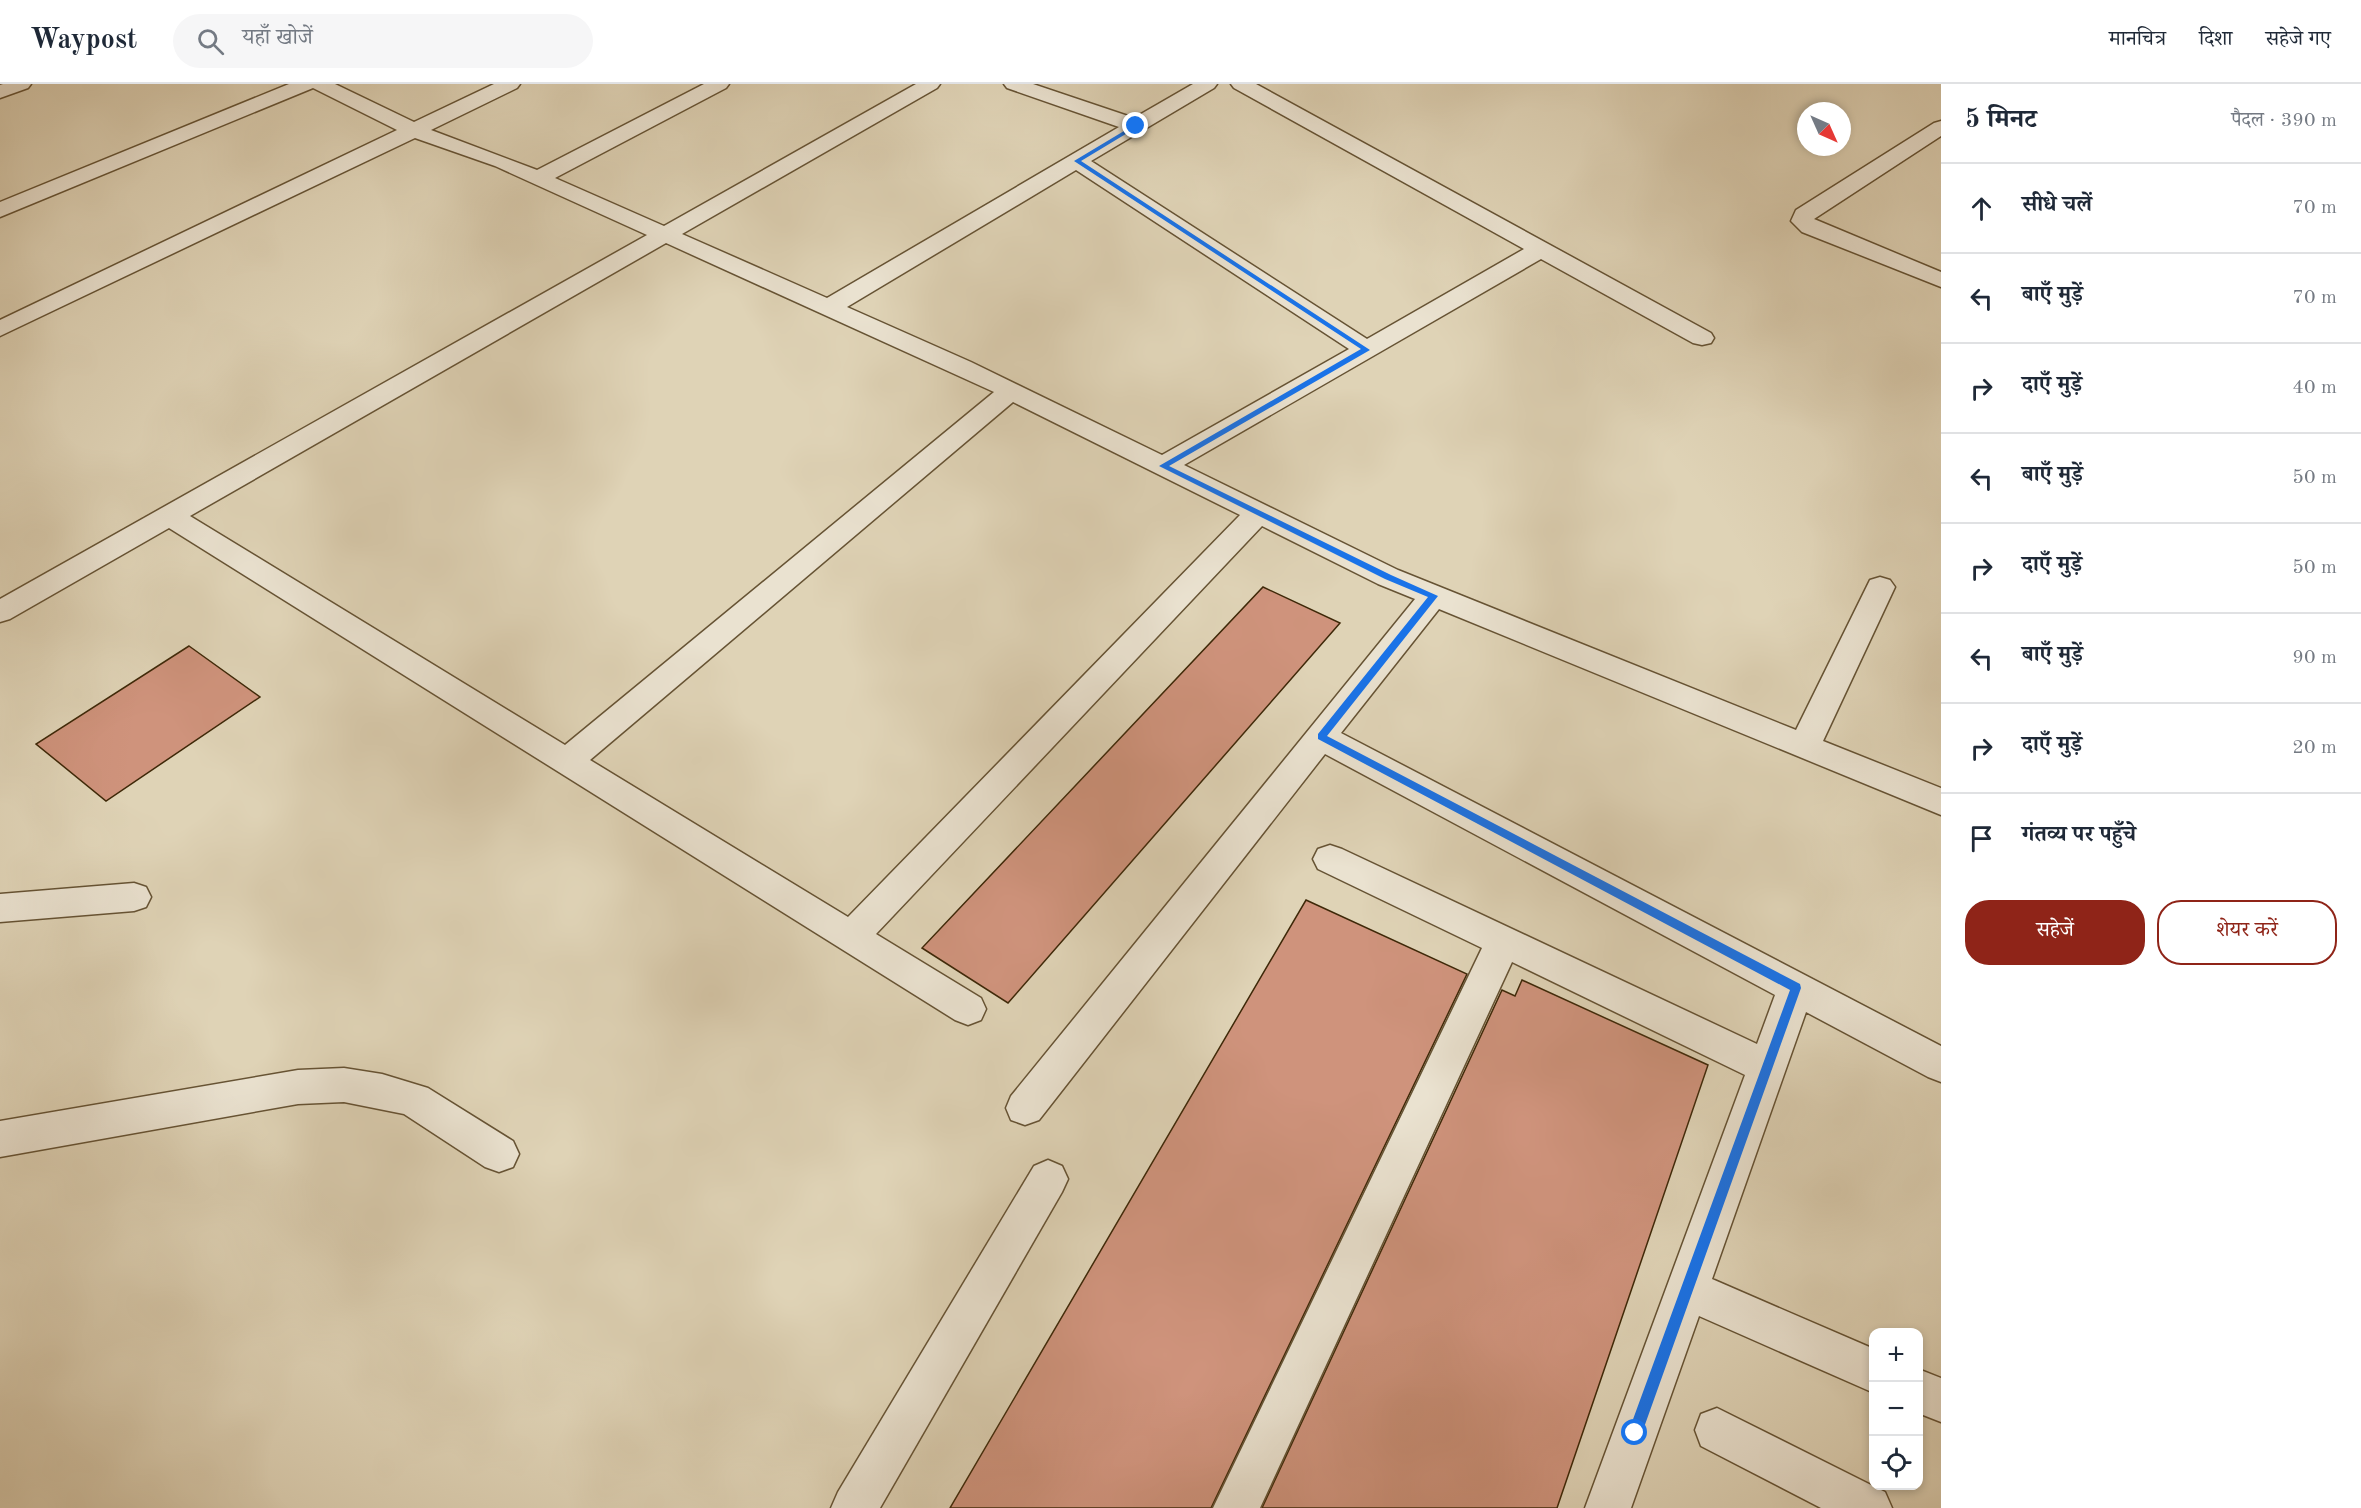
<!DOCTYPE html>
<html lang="hi">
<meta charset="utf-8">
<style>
:root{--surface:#fff;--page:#f6f6f7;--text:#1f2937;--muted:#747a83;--line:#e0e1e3;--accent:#8f2418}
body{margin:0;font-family:"Old Standard TT","Noto Serif Devanagari",serif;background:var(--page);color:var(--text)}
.controls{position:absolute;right:18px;bottom:18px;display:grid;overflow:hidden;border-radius:12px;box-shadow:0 3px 9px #0003}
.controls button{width:54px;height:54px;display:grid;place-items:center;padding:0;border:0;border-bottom:2px solid var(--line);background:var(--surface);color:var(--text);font:30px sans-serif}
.compass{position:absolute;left:1797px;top:18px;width:54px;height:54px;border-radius:50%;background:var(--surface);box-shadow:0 3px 9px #0003;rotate:135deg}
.stop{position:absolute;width:18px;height:18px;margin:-14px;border:4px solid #1a73e8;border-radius:50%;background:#fff}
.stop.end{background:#1a73e8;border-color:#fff;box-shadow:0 2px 6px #0008}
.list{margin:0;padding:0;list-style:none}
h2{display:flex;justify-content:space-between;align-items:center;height:78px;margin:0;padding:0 24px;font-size:26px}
h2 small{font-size:20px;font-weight:400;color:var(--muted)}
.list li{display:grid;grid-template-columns:39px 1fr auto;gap:18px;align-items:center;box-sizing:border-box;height:90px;padding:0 24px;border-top:2px solid var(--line)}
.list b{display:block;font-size:22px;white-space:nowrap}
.list em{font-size:20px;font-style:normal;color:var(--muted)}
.actions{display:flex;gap:12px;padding:18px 24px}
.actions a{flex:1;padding:14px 0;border:2px solid var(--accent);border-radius:24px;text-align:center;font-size:21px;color:var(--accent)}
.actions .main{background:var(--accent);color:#fff}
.icon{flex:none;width:33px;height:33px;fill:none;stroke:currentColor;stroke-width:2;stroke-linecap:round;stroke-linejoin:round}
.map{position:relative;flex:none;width:1941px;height:1424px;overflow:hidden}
header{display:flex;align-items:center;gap:36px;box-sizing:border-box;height:84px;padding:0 30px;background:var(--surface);border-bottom:2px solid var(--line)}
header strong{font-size:28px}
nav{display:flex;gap:33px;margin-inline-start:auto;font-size:21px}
.search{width:420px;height:54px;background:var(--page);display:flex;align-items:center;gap:15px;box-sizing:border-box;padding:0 21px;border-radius:33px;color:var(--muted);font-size:22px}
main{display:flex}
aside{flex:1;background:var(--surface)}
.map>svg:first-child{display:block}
.building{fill:#cf937c;stroke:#3e2808;stroke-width:1.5}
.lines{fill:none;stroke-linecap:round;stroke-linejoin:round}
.minor-casing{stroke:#665334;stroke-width:3}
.minor{fill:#eae2d0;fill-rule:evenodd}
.route{fill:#1a73e8}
</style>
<header>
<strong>Waypost</strong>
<div class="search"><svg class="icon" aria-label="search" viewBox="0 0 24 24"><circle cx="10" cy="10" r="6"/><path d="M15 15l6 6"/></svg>यहाँ खोजें</div>
<nav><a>मानचित्र</a><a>दिशा</a><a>सहेजे गए</a></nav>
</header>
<main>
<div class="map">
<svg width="1941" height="1424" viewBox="0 0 1941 1424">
<rect width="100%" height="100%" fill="#dfd3b6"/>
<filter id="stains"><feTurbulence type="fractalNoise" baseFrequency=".00333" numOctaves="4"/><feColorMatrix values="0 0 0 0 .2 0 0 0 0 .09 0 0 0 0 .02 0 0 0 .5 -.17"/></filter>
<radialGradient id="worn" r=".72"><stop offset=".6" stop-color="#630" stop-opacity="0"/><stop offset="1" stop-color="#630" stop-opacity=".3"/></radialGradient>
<g class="building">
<path d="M 1263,503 L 1340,539 L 1008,919 L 922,864 Z"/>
<path d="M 189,562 L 260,613 L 106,717 L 36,660 Z"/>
<path d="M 1306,816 L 1467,890 L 1211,1424 L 950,1424 Z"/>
<path d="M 1522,896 L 1708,981 L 1557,1424 L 1262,1424 L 1502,906 L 1515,912 Z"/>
</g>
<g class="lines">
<defs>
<g id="minor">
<path d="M 3,0 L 31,0 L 28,4 L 0,14 L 0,1 Z"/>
<path d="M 289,0 L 335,0 L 414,38 L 494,0 L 520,0 L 517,4 L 431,46 L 537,86 L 704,0 L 729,0 L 726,4 L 555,94 L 664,142 L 916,0 L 940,0 L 937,4 L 682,150 L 827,214 L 1119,43 L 1007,4 L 1004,0 L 1033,0 L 1134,34 L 1193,0 L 1217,0 L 1214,4 L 1091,77 L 1367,255 L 1524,165 L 1234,4 L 1231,0 L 1256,0 L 1711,249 L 1714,254 L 1711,259 L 1702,261 L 1693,259 L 1541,175 L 1184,381 L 1398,486 L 1796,646 L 1870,496 L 1880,493 L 1890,496 L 1895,503 L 1823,657 L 1941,704 L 1941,731 L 1439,525 L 1341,649 L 1941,962 L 1941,998 L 1928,993 L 1806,928 L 1712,1195 L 1874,1265 L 1874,1309 L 1699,1232 L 1631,1424 L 1585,1424 L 1745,991 L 1512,878 L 1260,1424 L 1213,1424 L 1482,864 L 1318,785 L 1313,775 L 1318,765 L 1330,761 L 1342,765 L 1757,960 L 1775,911 L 1325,670 L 1039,1036 L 1025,1041 L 1011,1036 L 1006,1024 L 1011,1012 L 1415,515 L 1378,500 L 1262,442 L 876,850 L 981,914 L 986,925 L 981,936 L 968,941 L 955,936 L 169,444 L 10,535 L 0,538 L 0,515 L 647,151 L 495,82 L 415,54 L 0,252 L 0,236 L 397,46 L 313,4 L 0,133 L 0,118 ZM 1076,86 L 1349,265 L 1162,371 L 971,278 L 847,223 ZM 666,159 L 994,308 L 565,661 L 190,432 ZM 1013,318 L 1240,431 L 848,833 L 590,676 Z"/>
<path d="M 1941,37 L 1941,52 L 1814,135 L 1941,188 L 1941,203 L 1802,148 L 1791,137 L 1796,126 L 1934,39 Z"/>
<path d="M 134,799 L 146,803 L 151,813 L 146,823 L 134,827 L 0,838 L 0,810 Z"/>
<path d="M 344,984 L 382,990 L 428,1004 L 513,1057 L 519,1070 L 513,1083 L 499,1088 L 485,1083 L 404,1030 L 344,1018 L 298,1020 L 0,1073 L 0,1037 L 298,986 Z"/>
<path d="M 1048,1076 L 1062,1082 L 1068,1095 L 1062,1108 L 880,1424 L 831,1424 L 838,1408 L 1034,1082 Z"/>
<path d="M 1918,1285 L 1941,1294 L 1941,1338 L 1918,1329 Z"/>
<path d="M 1717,1324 L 1885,1408 L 1892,1424 L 1821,1424 L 1701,1362 L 1695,1346 L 1701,1330 Z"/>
</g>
</defs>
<use href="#minor" class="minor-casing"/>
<use href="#minor" class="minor"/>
</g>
<path class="route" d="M 1134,41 L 1139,42 L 1081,77 L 1370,266 L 1169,382 L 1391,491 L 1438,512 L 1327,652 L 1800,900 L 1801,904 L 1642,1349 L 1640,1353 L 1635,1355 L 1630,1353 L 1628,1349 L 1790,906 L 1318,655 L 1318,650 L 1428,513 L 1385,495 L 1159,382 L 1361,265 L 1074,77 Z"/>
<rect width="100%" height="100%" filter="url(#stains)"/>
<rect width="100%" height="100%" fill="url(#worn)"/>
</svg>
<div class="controls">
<button>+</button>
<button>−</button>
<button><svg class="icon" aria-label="locate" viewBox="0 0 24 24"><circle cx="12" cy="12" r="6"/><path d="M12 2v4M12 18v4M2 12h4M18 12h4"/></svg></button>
</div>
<svg class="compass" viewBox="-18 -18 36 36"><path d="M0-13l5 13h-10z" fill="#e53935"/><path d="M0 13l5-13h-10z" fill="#747a83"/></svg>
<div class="stop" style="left:1635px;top:1349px"></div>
<div class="stop end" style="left:1136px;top:42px"></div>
</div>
<aside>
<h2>5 मिनट<small>पैदल · 390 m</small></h2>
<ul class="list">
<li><svg class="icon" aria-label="ahead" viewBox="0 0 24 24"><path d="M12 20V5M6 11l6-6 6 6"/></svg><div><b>सीधे चलें</b></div><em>70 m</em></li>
<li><svg class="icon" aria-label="left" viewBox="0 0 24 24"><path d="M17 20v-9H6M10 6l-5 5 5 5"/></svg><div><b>बाएँ मुड़ें</b></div><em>70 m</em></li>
<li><svg class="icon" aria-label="right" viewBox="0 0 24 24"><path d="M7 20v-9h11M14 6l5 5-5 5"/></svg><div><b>दाएँ मुड़ें</b></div><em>40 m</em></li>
<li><svg class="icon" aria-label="left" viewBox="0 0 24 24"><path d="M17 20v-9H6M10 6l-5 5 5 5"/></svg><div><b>बाएँ मुड़ें</b></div><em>50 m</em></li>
<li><svg class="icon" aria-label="right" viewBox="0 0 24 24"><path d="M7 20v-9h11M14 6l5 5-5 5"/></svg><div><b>दाएँ मुड़ें</b></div><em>50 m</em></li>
<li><svg class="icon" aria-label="left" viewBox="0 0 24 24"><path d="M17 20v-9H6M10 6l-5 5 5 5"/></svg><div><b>बाएँ मुड़ें</b></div><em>90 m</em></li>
<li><svg class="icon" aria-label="right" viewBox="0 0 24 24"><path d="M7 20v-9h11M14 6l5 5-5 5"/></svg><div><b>दाएँ मुड़ें</b></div><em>20 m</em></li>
<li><svg class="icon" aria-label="arrive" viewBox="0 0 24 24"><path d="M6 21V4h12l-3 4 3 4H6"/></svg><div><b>गंतव्य पर पहुँचे</b></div></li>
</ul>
<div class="actions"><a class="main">सहेजें</a><a>शेयर करें</a></div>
</aside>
</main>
